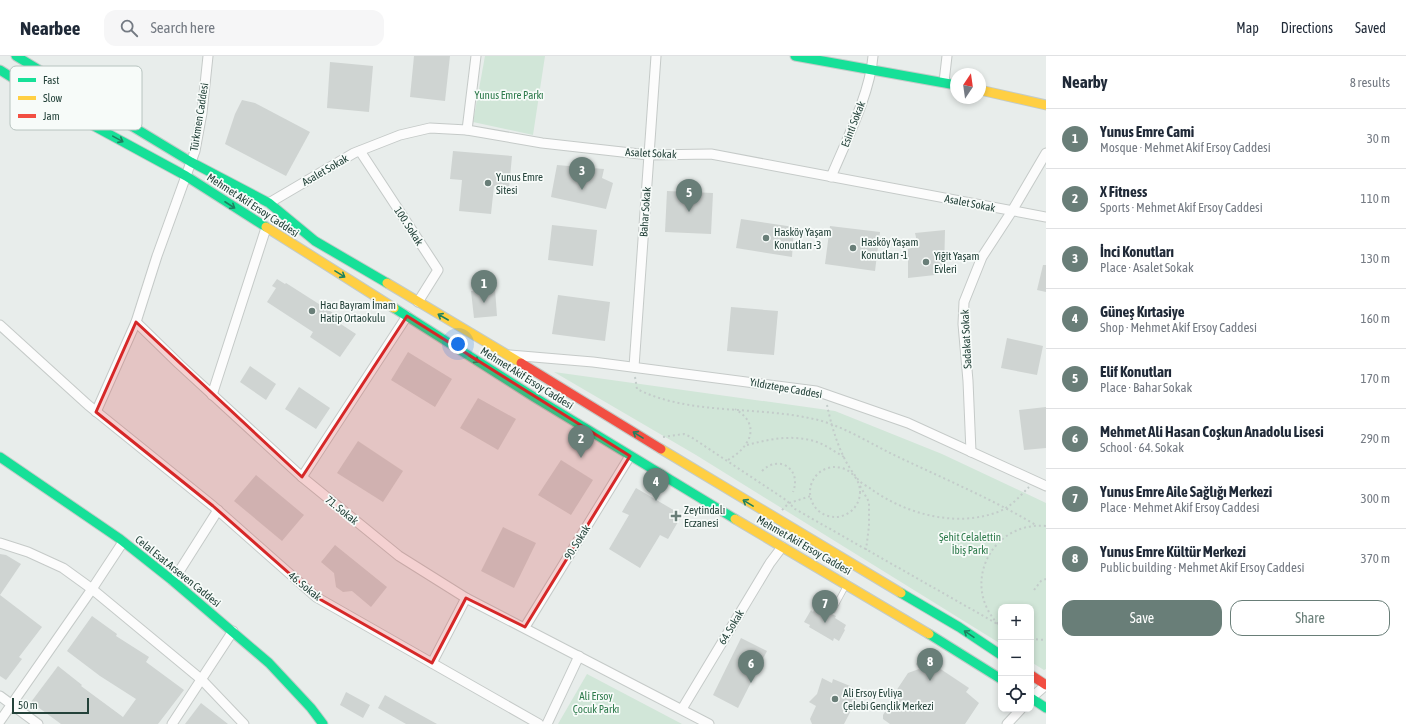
<!DOCTYPE html>
<meta charset="utf-8">
<style>
:root{--surface:#fff;--page:#f6f6f7;--text:#1f2937;--muted:#747a83;--line:#e0e1e3;--accent:#697e78}
body{margin:0;font-family:"Asap Condensed",sans-serif;background:var(--page);color:var(--text)}
.controls{position:absolute;right:12px;bottom:12px;display:grid;overflow:hidden;border-radius:8px;box-shadow:0 2px 6px #0003}
.controls button{width:36px;height:36px;display:grid;place-items:center;padding:0;border:0;border-bottom:1px solid var(--line);background:var(--surface);color:var(--text);font:20px sans-serif}
.compass{position:absolute;left:950px;top:12px;width:36px;height:36px;border-radius:50%;background:var(--surface);box-shadow:0 2px 6px #0003;rotate:13deg}
.scale{position:absolute;left:12px;bottom:10px;width:77px;box-sizing:border-box;padding-left:4px;border:2px solid #24423a;border-top:0;font-size:11px;line-height:14px;white-space:nowrap;color:#24423a;-webkit-text-stroke:3px #f7fbf9;paint-order:stroke}
.you{position:absolute;left:458px;top:288px;width:14px;height:14px;margin:-10px;border:3px solid #fff;border-radius:50%;background:#1a73e8;box-shadow:0 0 0 6px #1a73e833}
.badge{display:grid;place-items:center;width:26px;height:26px;border-radius:50%;background:var(--accent);color:#fff;font-size:13px;font-weight:700}
.pin{position:absolute;translate:-50% -33px;filter:drop-shadow(0 1px 2px #0008)}
.pin::after{content:'';position:absolute;top:21px;width:14px;height:12px;background:inherit;clip-path:polygon(0 0,100% 0,50% 100%)}
.list{margin:0;padding:0;list-style:none}
h2{display:flex;justify-content:space-between;align-items:center;height:52px;margin:0;padding:0 16px;font-size:17px}
h2 small{font-size:13px;font-weight:400;color:var(--muted)}
.list li{display:grid;grid-template-columns:26px 1fr auto;gap:12px;align-items:center;box-sizing:border-box;height:60px;padding:0 16px;border-top:1px solid var(--line)}
.list b{display:block;font-size:15px;white-space:nowrap}
.list p{margin:0;font-size:13px;white-space:nowrap;color:var(--muted)}
.list em{font-size:13px;font-style:normal;color:var(--muted)}
.actions{display:flex;gap:8px;padding:12px 16px}
.actions a{flex:1;padding:9px 0;border:1px solid var(--accent);border-radius:12px;text-align:center;font-size:14px;color:var(--accent)}
.actions .main{background:var(--accent);color:#fff}
.icon{flex:none;width:22px;height:22px;fill:none;stroke:currentColor;stroke-width:2;stroke-linecap:round;stroke-linejoin:round}
.map{position:relative;flex:none;width:1046px;height:668px;overflow:hidden}
header{display:flex;align-items:center;gap:24px;box-sizing:border-box;height:56px;padding:0 20px;background:var(--surface);border-bottom:1px solid var(--line)}
header strong{font-size:19px}
nav{display:flex;gap:22px;margin-inline-start:auto;font-size:14px}
.search{width:280px;height:36px;background:var(--page);display:flex;align-items:center;gap:10px;box-sizing:border-box;padding:0 14px;border-radius:12px;color:var(--muted);font-size:15px}
main{display:flex}
aside{flex:1;background:var(--surface)}
.map>svg:first-child{display:block}
.green{fill:#d1e6d8}
.building{fill:#cfd4d2}
.lines{fill:none;stroke-linecap:round;stroke-linejoin:round}
.lane-casing{stroke:#c5cac8;stroke-width:6}
.street-casing{stroke:#c5cac8;stroke-width:11}
.fast-casing{stroke:#c3cbc8;stroke-width:11}
.slow-casing{stroke:#c3cbc8;stroke-width:11}
.jam-casing{stroke:#c3cbc8;stroke-width:11}
.path{stroke:#c3ccca;stroke-width:2;stroke-dasharray:2 3;stroke-linecap:butt}
.lane{stroke:#fcfcfc;stroke-width:4.5}
.street{stroke:#fcfcfc;stroke-width:9}
.fast{stroke:#16e098;stroke-width:9}
.slow{stroke:#ffcf43;stroke-width:9}
.jam{stroke:#f24e42;stroke-width:9}
.oneway{stroke:#1e8160}
.marked{fill:#d62828;fill-opacity:0.2;stroke:#d62828;stroke-width:3;stroke-linejoin:round}
.poi-dot{fill:#697e78;stroke:#f7fbf9;stroke-width:1.5}
.labels{text-anchor:middle;dominant-baseline:central;stroke-width:3.5;stroke-linejoin:round;paint-order:stroke}
.park-label{font-size:11px;fill:#2d7a4b;stroke:#f7fbf9}
.street-label{font-size:11px;fill:#24423a;stroke:#f7fbf9}
.poi-label{font-size:11px;fill:#24423a;stroke:#f7fbf9;text-anchor:start}
.key{fill:#f7fbf9;stroke:#b8c4c0;stroke-width:1}
.key-label{font-size:11px;fill:#24423a}
</style>
<header>
<strong>Nearbee</strong>
<div class="search"><svg class="icon" aria-label="search" viewBox="0 0 24 24"><circle cx="10" cy="10" r="6"/><path d="M15 15l6 6"/></svg>Search here</div>
<nav><a>Map</a><a>Directions</a><a>Saved</a></nav>
</header>
<main>
<div class="map">
<svg width="1046" height="668" viewBox="0 0 1046 668">
<rect width="100%" height="100%" fill="#e8edeb"/>
<g class="green">
<path d="M 485,0 L 545,0 L 533,79 L 473,66 Z"/>
<path d="M 554,316 L 835,355 L 942,398 L 1046,447 L 1046,613 L 1044,614 L 1031,606 L 1031,551 L 1001,551 L 1001,588 L 696,399 Z"/>
<path d="M 587,618 L 682,668 L 558,668 Z"/>
</g>
<g class="building">
<path d="M 414,0 L 450,0 L 445,45 L 410,41 Z"/>
<path d="M 330,6 L 373,10 L 369,56 L 327,52 Z"/>
<path d="M 242,44 L 255,47 L 310,76 L 286,120 L 225,88 L 235,58 Z"/>
<path d="M 453,95 L 512,100 L 509,132 L 494,130 L 491,158 L 459,155 L 462,124 L 450,123 Z"/>
<path d="M 557,109 L 604,113 L 602,122 L 613,127 L 606,153 L 551,141 Z"/>
<path d="M 667,135 L 713,137 L 711,178 L 665,176 Z"/>
<path d="M 741,163 L 794,171 L 792,201 L 736,192 Z"/>
<path d="M 552,169 L 597,174 L 593,210 L 548,204 Z"/>
<path d="M 830,170 L 880,176 L 875,215 L 825,208 Z"/>
<path d="M 945,174 L 944,218 L 908,222 L 908,193 L 918,190 L 915,177 Z"/>
<path d="M 1043,209 L 1046,209 L 1046,236 L 1037,234 Z"/>
<path d="M 277,223 L 285,228 L 286,227 L 333,257 L 330,261 L 356,278 L 340,301 L 310,281 L 313,276 L 267,246 L 276,232 L 272,230 Z"/>
<path d="M 495,233 L 497,260 L 474,262 L 471,235 Z"/>
<path d="M 558,239 L 610,246 L 605,285 L 552,278 Z"/>
<path d="M 731,251 L 778,255 L 774,299 L 727,295 Z"/>
<path d="M 1007,282 L 1043,290 L 1037,319 L 1001,312 Z"/>
<path d="M 408,296 L 452,323 L 435,351 L 391,324 Z"/>
<path d="M 250,310 L 276,328 L 266,344 L 240,326 Z"/>
<path d="M 299,331 L 330,352 L 316,373 L 285,353 Z"/>
<path d="M 478,342 L 516,363 L 498,394 L 460,372 Z"/>
<path d="M 1046,351 L 1046,392 L 1024,394 L 1019,354 Z"/>
<path d="M 358,385 L 403,415 L 383,446 L 337,417 Z"/>
<path d="M 561,404 L 593,424 L 571,459 L 538,439 Z"/>
<path d="M 256,419 L 304,459 L 282,485 L 234,445 Z"/>
<path d="M 636,432 L 682,459 L 668,483 L 660,479 L 640,512 L 609,493 L 629,459 L 622,456 Z"/>
<path d="M 503,471 L 536,487 L 514,532 L 481,515 Z"/>
<path d="M 335,489 L 387,531 L 371,551 L 352,535 L 343,536 L 336,531 L 334,517 L 321,506 Z"/>
<path d="M 0,498 L 6,499 L 21,508 L 0,539 L 42,571 L 19,601 L 22,603 L 6,624 L 0,620 Z"/>
<path d="M 816,550 L 836,560 L 835,562 L 846,569 L 844,573 L 845,574 L 839,585 L 834,582 L 833,585 L 809,571 L 810,569 L 804,566 L 811,554 L 813,556 Z"/>
<path d="M 92,560 L 117,578 L 116,580 L 149,601 L 146,606 L 184,634 L 158,668 L 61,668 L 31,646 L 58,610 L 82,629 L 81,630 L 123,661 L 136,643 L 100,620 L 67,595 Z"/>
<path d="M 741,582 L 767,595 L 738,652 L 713,639 Z"/>
<path d="M 924,595 L 942,608 L 939,612 L 969,632 L 966,636 L 979,647 L 965,668 L 890,668 L 883,663 L 883,659 L 890,648 L 897,645 L 894,638 L 908,617 L 919,613 L 916,608 Z"/>
<path d="M 822,622 L 832,627 L 833,623 L 855,632 L 853,636 L 859,639 L 844,668 L 812,668 L 810,663 L 816,650 L 809,646 L 817,638 Z"/>
<path d="M 346,636 L 370,649 L 363,662 L 340,649 Z"/>
<path d="M 385,639 L 408,652 L 437,668 L 406,668 L 378,652 Z"/>
<path d="M 201,647 L 228,668 L 185,668 Z"/>
</g>
<g class="lines">
<defs>
<path id="lane" d="M 833,554 L 846,530"/>
<g id="street">
<path d="M 944,26 L 947,0"/>
<path d="M 467,74 L 476,0"/>
<path d="M 360,95 L 438,214 L 418,246"/>
<path d="M 831,121 C 846,85 870,38 873,0"/>
<path d="M 269,147 L 354,97 L 400,79 L 430,72 L 467,74 L 542,87 L 649,99 L 711,98 L 1046,161"/>
<path d="M 136,266 L 179,308 L 302,421 L 399,500 L 466,542 L 709,668"/>
<path d="M 0,269 L 88,349 L 213,450 L 316,541 L 539,668"/>
<path d="M 510,299 L 593,306 L 816,335 L 908,367 L 1046,430"/>
<path d="M 634,311 L 656,0"/>
<path d="M 212,339 L 266,172"/>
<path d="M 96,356 L 136,266 L 157,200 L 195,95 L 202,57 L 208,0"/>
<path d="M 971,396 L 968,325 L 963,268 L 964,246 L 982,201 L 1012,155 L 1046,97"/>
<path d="M 302,421 L 407,260"/>
<path d="M 0,487 L 28,496 L 63,512 L 92,533 L 123,486"/>
<path d="M 173,525 L 218,454"/>
<path d="M 525,571 L 630,400"/>
<path d="M 432,607 L 466,542"/>
<path d="M 0,640 L 38,668"/>
<path d="M 1031,642 L 1046,629"/>
<path d="M 682,653 L 770,507 L 782,491"/>
<path d="M 0,665 L 92,533 L 202,624 L 244,668"/>
<path d="M 172,668 L 233,575"/>
<path d="M 547,668 L 579,600"/>
<path d="M 1007,668 L 1021,653"/>
</g>
<g id="fast">
<path d="M 16,0 L 191,106 L 269,147 L 315,185 L 387,227"/>
<path d="M 795,0 L 956,29"/>
<path d="M 0,14 L 57,50 L 186,120 L 266,171"/>
<path d="M 394,252 L 534,341 L 735,463"/>
<path d="M 0,401 L 120,483 L 173,525 L 269,607 L 311,652 L 323,668"/>
<path d="M 901,537 L 959,571 L 1001,599"/>
<path d="M 929,578 L 1001,623"/>
<path d="M 1031,642 L 1046,652"/>
</g>
<g id="slow">
<path d="M 980,34 L 1046,49"/>
<path d="M 266,171 L 394,252"/>
<path d="M 387,227 L 521,307"/>
<path d="M 661,393 L 901,537"/>
<path d="M 735,463 L 929,578"/>
</g>
<g id="jam">
<path d="M 521,307 L 661,393"/>
<path d="M 1031,619 L 1046,629"/>
</g>
</defs>
<use href="#lane" class="lane-casing"/>
<use href="#street" class="street-casing"/>
<use href="#fast" class="fast-casing"/>
<use href="#slow" class="slow-casing"/>
<use href="#jam" class="jam-casing"/>
<g class="path">
<path d="M 635,321 L 637,333 C 689,359 752,350 809,362 C 838,367 866,385 892,398 C 940,421 990,442 1036,469"/>
<path d="M 827,349 C 832,373 841,403 857,422 C 860,427 867,430 871,433 C 906,458 954,471 995,457 C 1009,453 1019,441 1029,431"/>
<path d="M 663,381 L 684,378 L 691,381 L 786,444 L 795,453 L 1001,570"/>
<path d="M 747,389 C 770,383 793,378 817,386 C 826,389 835,396 844,401"/>
<path d="M 728,404 C 750,391 762,369 735,353"/>
<circle cx="835" cy="436" r="25"/>
<path d="M 762,415 C 779,398 802,413 793,436"/>
<path d="M 860,430 L 869,446 L 869,470 L 866,494"/>
<path d="M 782,454 L 789,447 L 811,440"/>
<path d="M 1034,534 L 1041,525 L 1046,523"/>
<path d="M 998,568 C 960,528 992,465 1046,470"/>
<path d="M 1031,583 L 1046,584"/>
</g>
<use href="#lane" class="lane"/>
<use href="#street" class="street"/>
<use href="#fast" class="fast"/>
<use href="#slow" class="slow"/>
<use href="#jam" class="jam"/>
</g>
<defs><path id="oneway-shaft" d="M-6 0H5M1.5-3L5.5 0L1.5 3" fill="none" stroke-width="1.6" stroke-linecap="round" stroke-linejoin="round"/></defs>
<g class="oneway">
<use href="#oneway-shaft" transform="translate(118 83) rotate(29)"/>
<use href="#oneway-shaft" transform="translate(230 149) rotate(33)"/>
<use href="#oneway-shaft" transform="translate(340 218) rotate(32)"/>
<use href="#oneway-shaft" transform="translate(443 261) rotate(-150)"/>
<use href="#oneway-shaft" transform="translate(474 303) rotate(33)"/>
<use href="#oneway-shaft" transform="translate(638 379) rotate(-148)"/>
<use href="#oneway-shaft" transform="translate(748 447) rotate(-149)"/>
<use href="#oneway-shaft" transform="translate(969 578) rotate(-146)"/>
</g>
<path class="marked" d="M 407,260 L 630,400 L 525,571 L 466,542 L 432,607 L 316,541 L 213,450 L 96,356 L 136,266 L 302,421 Z"/>
<g class="poi-dot">
<circle cx="488" cy="127" r="4"/>
<circle cx="766" cy="182" r="4"/>
<circle cx="853" cy="192" r="4"/>
<circle cx="926" cy="206" r="4"/>
<circle cx="312" cy="255" r="4"/>
<path d="M674 454h4v4h4v4h-4v4h-4v-4h-4v-4h4z"/>
<circle cx="835" cy="643" r="4"/>
</g>
<g class="labels">
<g class="park-label">
<text x="509" y="39">Yunus Emre Parkı</text>
<text x="970" y="481">Şehit Celalettin<tspan x="970" dy="13">İbiş Parkı</tspan></text>
<text x="596" y="640">Ali Ersoy<tspan x="596" dy="13">Çocuk Parkı</tspan></text>
</g>
<g class="street-label">
<text transform="translate(199 61) rotate(-81)">Türkmen Caddesi</text>
<text transform="translate(853 68) rotate(-69)">Esinti Sokak</text>
<text transform="translate(651 97) rotate(3)">Asalet Sokak</text>
<text transform="translate(325 114) rotate(-30)">Asalet Sokak</text>
<text transform="translate(970 147) rotate(11)">Asalet Sokak</text>
<text transform="translate(253 149) rotate(33)">Mehmet Akif Ersoy Caddesi</text>
<text transform="translate(645 156) rotate(-86)">Bahar Sokak</text>
<text transform="translate(409 170) rotate(57)">100. Sokak</text>
<text transform="translate(966 283) rotate(-93)">Sadakat Sokak</text>
<text transform="translate(527 322) rotate(32)">Mehmet Akif Ersoy Caddesi</text>
<text transform="translate(786 332) rotate(10)">Yıldıztepe Caddesi</text>
<text transform="translate(342 454) rotate(39)">71. Sokak</text>
<text transform="translate(577 486) rotate(-58)">90. Sokak</text>
<text transform="translate(804 489) rotate(30)">Mehmet Akif Ersoy Caddesi</text>
<text transform="translate(178 515) rotate(39)">Celal Esat Arseven Caddesi</text>
<text transform="translate(305 530) rotate(39)">46. Sokak</text>
<text transform="translate(731 571) rotate(-59)">64. Sokak</text>
</g>
<g class="poi-label">
<text x="496" y="121">Yunus Emre<tspan x="496" dy="13">Sitesi</tspan></text>
<text x="774" y="176">Hasköy Yaşam<tspan x="774" dy="13">Konutları -3</tspan></text>
<text x="861" y="186">Hasköy Yaşam<tspan x="861" dy="13">Konutları -1</tspan></text>
<text x="934" y="200">Yiğit Yaşam<tspan x="934" dy="13">Evleri</tspan></text>
<text x="320" y="249">Hacı Bayram İmam<tspan x="320" dy="13">Hatip Ortaokulu</tspan></text>
<text x="684" y="454">Zeytindalı<tspan x="684" dy="13">Eczanesi</tspan></text>
<text x="843" y="637">Ali Ersoy Evliya<tspan x="843" dy="13">Çelebi Gençlik Merkezi</tspan></text>
</g>
</g>
<rect x="10" y="10" width="132" height="64" rx="6" class="key"/>
<rect x="18" y="22" width="18" height="4" fill="#16e098"/>
<rect x="18" y="40" width="18" height="4" fill="#ffcf43"/>
<rect x="18" y="58" width="18" height="4" fill="#f24e42"/>
<g class="key-label">
<text x="43" y="28">Fast</text>
<text x="43" y="46">Slow</text>
<text x="43" y="64">Jam</text>
</g>
</svg>
<div class="controls">
<button>+</button>
<button>−</button>
<button><svg class="icon" aria-label="locate" viewBox="0 0 24 24"><circle cx="12" cy="12" r="6"/><path d="M12 2v4M12 18v4M2 12h4M18 12h4"/></svg></button>
</div>
<svg class="compass" viewBox="-18 -18 36 36"><path d="M0-13l5 13h-10z" fill="#e53935"/><path d="M0 13l5-13h-10z" fill="#747a83"/></svg>
<div class="scale">50 m</div>
<div class="you"></div>
<div class="pin badge" style="left:484px;top:247px">1</div>
<div class="pin badge" style="left:581px;top:402px">2</div>
<div class="pin badge" style="left:582px;top:134px">3</div>
<div class="pin badge" style="left:656px;top:445px">4</div>
<div class="pin badge" style="left:689px;top:156px">5</div>
<div class="pin badge" style="left:751px;top:627px">6</div>
<div class="pin badge" style="left:825px;top:567px">7</div>
<div class="pin badge" style="left:930px;top:625px">8</div>
</div>
<aside>
<h2>Nearby<small>8 results</small></h2>
<ul class="list">
<li><span class="badge">1</span><div><b>Yunus Emre Cami</b><p>Mosque · Mehmet Akif Ersoy Caddesi</p></div><em>30 m</em></li>
<li><span class="badge">2</span><div><b>X Fitness</b><p>Sports · Mehmet Akif Ersoy Caddesi</p></div><em>110 m</em></li>
<li><span class="badge">3</span><div><b>İnci Konutları</b><p>Place · Asalet Sokak</p></div><em>130 m</em></li>
<li><span class="badge">4</span><div><b>Güneş Kırtasiye</b><p>Shop · Mehmet Akif Ersoy Caddesi</p></div><em>160 m</em></li>
<li><span class="badge">5</span><div><b>Elif Konutları</b><p>Place · Bahar Sokak</p></div><em>170 m</em></li>
<li><span class="badge">6</span><div><b>Mehmet Ali Hasan Coşkun Anadolu Lisesi</b><p>School · 64. Sokak</p></div><em>290 m</em></li>
<li><span class="badge">7</span><div><b>Yunus Emre Aile Sağlığı Merkezi</b><p>Place · Mehmet Akif Ersoy Caddesi</p></div><em>300 m</em></li>
<li><span class="badge">8</span><div><b>Yunus Emre Kültür Merkezi</b><p>Public building · Mehmet Akif Ersoy Caddesi</p></div><em>370 m</em></li>
</ul>
<div class="actions"><a class="main">Save</a><a>Share</a></div>
</aside>
</main>
